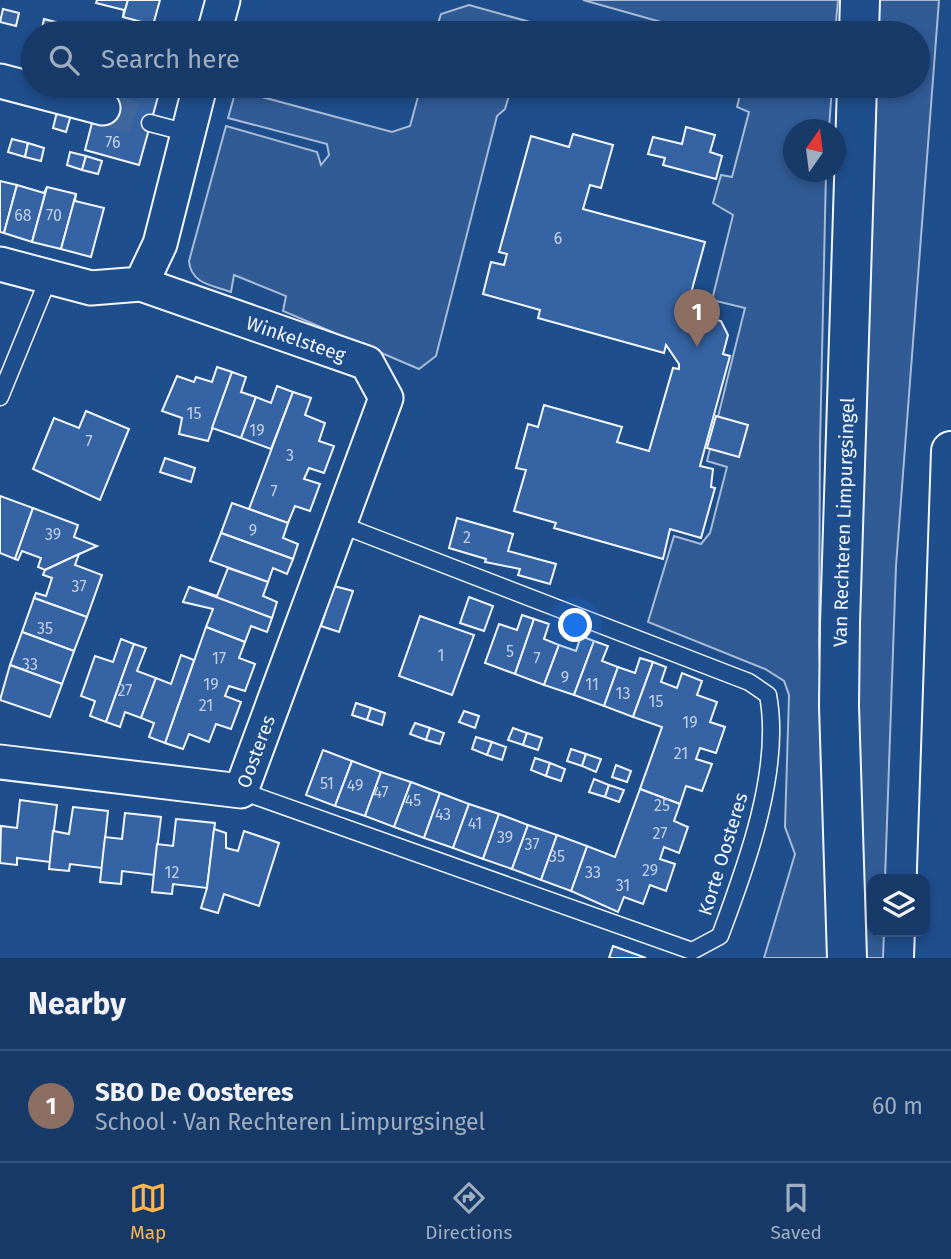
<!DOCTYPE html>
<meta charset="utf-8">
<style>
:root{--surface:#173a69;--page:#244571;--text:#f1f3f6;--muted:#9eadc0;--line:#36547d;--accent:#ffb74d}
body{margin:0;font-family:"Fira Sans",sans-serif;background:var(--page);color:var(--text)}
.controls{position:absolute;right:21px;bottom:21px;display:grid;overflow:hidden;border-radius:14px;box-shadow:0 4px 10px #0003}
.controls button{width:63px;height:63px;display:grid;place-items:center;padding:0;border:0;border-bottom:2px solid var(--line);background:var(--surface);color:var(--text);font:35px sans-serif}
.compass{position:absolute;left:783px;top:119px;width:63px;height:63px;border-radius:50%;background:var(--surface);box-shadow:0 4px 10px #0003;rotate:14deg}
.you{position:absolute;left:576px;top:626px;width:24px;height:24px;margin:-18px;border:5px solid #fff;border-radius:50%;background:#1a73e8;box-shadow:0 0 0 10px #1a73e833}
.badge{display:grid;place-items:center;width:46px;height:46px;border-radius:50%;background:var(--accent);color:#fff;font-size:23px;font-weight:700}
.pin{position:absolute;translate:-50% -58px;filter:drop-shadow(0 2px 4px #0008)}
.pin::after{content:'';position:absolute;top:37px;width:24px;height:21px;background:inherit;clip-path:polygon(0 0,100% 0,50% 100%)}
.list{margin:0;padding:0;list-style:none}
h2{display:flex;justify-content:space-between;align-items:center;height:91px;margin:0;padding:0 28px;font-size:30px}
h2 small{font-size:23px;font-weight:400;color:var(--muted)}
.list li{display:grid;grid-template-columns:46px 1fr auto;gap:21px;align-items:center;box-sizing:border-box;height:112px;padding:0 28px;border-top:2px solid var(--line)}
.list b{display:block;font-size:26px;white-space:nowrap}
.list p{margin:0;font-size:23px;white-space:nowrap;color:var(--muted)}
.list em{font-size:23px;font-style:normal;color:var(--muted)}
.icon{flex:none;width:38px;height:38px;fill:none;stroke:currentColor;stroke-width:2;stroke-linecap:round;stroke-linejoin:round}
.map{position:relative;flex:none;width:951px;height:958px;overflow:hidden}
.search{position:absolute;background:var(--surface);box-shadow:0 4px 10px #0003;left:21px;right:21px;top:21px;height:77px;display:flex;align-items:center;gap:18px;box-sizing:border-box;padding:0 24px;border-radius:38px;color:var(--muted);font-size:26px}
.sheet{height:203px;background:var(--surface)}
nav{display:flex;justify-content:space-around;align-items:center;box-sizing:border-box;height:98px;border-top:2px solid var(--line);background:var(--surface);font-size:19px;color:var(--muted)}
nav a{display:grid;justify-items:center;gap:4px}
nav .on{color:var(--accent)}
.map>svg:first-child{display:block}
.green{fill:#305b95;stroke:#a8bbd7;stroke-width:2}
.building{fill:#3563a3;stroke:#f2f6ff;stroke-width:2}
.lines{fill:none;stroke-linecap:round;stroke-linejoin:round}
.minor-tunnel{stroke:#3f679d;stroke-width:33;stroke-dasharray:33 17;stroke-linecap:butt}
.service-casing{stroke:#f2f6ff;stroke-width:19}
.minor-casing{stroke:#f2f6ff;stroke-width:37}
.secondary-casing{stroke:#f2f6ff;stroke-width:42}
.primary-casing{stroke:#f2f6ff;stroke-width:42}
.service{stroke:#1f4e8c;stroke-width:16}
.minor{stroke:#1f4e8c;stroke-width:33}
.secondary{stroke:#1f4e8c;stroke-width:38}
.primary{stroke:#1f4e8c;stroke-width:38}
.labels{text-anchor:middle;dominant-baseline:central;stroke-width:5;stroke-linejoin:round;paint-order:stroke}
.number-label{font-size:16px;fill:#c3d1e8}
.street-label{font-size:19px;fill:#f2f6ff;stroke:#1f4e8c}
</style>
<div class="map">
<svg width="951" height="958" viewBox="0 0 951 958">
<rect width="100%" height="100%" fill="#1f4e8c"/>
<g class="green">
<path d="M 583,0 L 838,0 L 835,33 L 700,33 Z"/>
<path d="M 878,0 L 939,0 L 896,566 L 885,879 L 872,879 L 872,932 L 884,932 L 883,958 L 860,958 L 856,610 L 874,86 L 918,86 L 918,33 L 876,33 Z"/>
<path d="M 469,5 L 530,22 L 527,33 L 435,33 L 441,14 Z"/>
<path d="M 421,86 L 512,86 L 505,109 L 497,116 L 436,356 L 419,369 L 283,311 L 286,296 L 234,275 L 231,292 C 212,285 191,284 189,261 L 226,126 L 317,152 L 321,165 L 329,155 L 327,144 L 228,118 L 236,90 L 392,132 L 410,126 Z"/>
<path d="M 722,86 L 832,86 L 829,129 L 794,130 L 794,172 L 826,172 L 820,445 L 819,645 L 834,958 L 764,958 L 795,854 L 785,827 L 789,695 L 784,681 L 765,669 L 648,622 L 674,536 L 701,544 L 710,533 L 727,467 L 707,461 L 745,308 L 712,300 L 733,215 L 713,203 L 721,175 L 732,177 L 749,112 L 737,107 L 741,91 Z"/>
</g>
<g class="building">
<path d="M 97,0 L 128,0 L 123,17 L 124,10 L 96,3 Z"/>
<path d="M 128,0 L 160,0 L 153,25 L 123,17 Z"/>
<path d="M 3,9 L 19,13 L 16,26 L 0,22 Z"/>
<path d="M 44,19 L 60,23 L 58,33 L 41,33 Z"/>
<path d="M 60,23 L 76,28 L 75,33 L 58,33 Z"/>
<path d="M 109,86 L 161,86 L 139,165 L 85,150 L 93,119 L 99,121 Z"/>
<path d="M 57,112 L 71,115 L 66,132 L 53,128 Z"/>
<path d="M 686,127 L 715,135 L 710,152 L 722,156 L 716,179 L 663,165 L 665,158 L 648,154 L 653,137 L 682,144 Z"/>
<path d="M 573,134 L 613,145 L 601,188 L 590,185 L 583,209 L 705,242 L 688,304 L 702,308 L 700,316 L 721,321 L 728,335 L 723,354 L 730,356 L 700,466 L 713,469 L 711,487 L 715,488 L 701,538 L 670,529 L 663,559 L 554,528 L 556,523 L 514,511 L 526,470 L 516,468 L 528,424 L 538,427 L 544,405 L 622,427 L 617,442 L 649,451 L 673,368 L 679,369 L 679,364 L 666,345 L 664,353 L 538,318 L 540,310 L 483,294 L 491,262 L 504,265 L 507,254 L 499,252 L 531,136 L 569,147 Z"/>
<path d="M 12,139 L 28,143 L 25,157 L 8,152 Z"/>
<path d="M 28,143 L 44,148 L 41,161 L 25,157 Z"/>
<path d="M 70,152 L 86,156 L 82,170 L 67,165 Z"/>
<path d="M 86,156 L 102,161 L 98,174 L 82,170 Z"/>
<path d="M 0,181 L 17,185 L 4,233 L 0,232 Z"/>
<path d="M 17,185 L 44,193 L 47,187 L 32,242 L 4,233 Z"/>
<path d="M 47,187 L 76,194 L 61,249 L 32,242 Z"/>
<path d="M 76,194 L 75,201 L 104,208 L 91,257 L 61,249 Z"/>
<path d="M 217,367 L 232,372 L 208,441 L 179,434 L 182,418 L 162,411 L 177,376 L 194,382 L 196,377 L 212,382 Z"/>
<path d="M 232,372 L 246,377 L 241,392 L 256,397 L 241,438 L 212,428 Z"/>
<path d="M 277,386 L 293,392 L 271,449 L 241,438 L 256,397 L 271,403 Z"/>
<path d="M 293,392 L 311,398 L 305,415 L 325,423 L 319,441 L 334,446 L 324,473 L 309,468 L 304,479 L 320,484 L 310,511 L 295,506 L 288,523 L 249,509 Z"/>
<path d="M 86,411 L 129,429 L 100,500 L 33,469 L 54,418 L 79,428 Z"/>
<path d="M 716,416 L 748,425 L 739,457 L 707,448 Z"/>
<path d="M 165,458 L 195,468 L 191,482 L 160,472 Z"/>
<path d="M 0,496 L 33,508 L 15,559 L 0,553 Z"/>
<path d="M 232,503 L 288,523 L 283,538 L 298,544 L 293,559 L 221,533 Z"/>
<path d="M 33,508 L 78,525 L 74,537 L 97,546 L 45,570 L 38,567 L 41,558 L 22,551 L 18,560 L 15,559 Z"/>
<path d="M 457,518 L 513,534 L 508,551 L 556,564 L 550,584 L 518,575 L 520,569 L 485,562 L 486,559 L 449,548 Z"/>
<path d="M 221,533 L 293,559 L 287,574 L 273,568 L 268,582 L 210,561 Z"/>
<path d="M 79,554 L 75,565 L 102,575 L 87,617 L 34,598 L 36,593 L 46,596 L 52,578 L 43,575 L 45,570 Z"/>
<path d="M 228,568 L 268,582 L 263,596 L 277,602 L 272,618 L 189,587 L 217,596 Z"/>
<path d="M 334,586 L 353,591 L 339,632 L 321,626 Z"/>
<path d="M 189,587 L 272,618 L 267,632 L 251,626 L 245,642 L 206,627 L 213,609 L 183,602 Z"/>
<path d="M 469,597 L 493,606 L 484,631 L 460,623 Z"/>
<path d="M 34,598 L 87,617 L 74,651 L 22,632 Z"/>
<path d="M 522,615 L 534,619 L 515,674 L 485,663 L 499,624 L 517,630 Z"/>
<path d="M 420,616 L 474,635 L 452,695 L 399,676 Z"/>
<path d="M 534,619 L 549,624 L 544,639 L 559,645 L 544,685 L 515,674 Z"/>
<path d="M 206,627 L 245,642 L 239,658 L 255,664 L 245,691 L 229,686 L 225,696 L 241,702 L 231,729 L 216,724 L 209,742 L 189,734 L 183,749 L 165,743 Z"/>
<path d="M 22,632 L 74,651 L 62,684 L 10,665 Z"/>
<path d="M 581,636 L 594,641 L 574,695 L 544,685 L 559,645 L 576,651 Z"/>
<path d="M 121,639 L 134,644 L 106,722 L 90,716 L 95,701 L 81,696 L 95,656 L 113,662 Z"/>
<path d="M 594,641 L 608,646 L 602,661 L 618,667 L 604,706 L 574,695 Z"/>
<path d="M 134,644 L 146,648 L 137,671 L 156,678 L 141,718 L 125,712 L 120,727 L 106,722 Z"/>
<path d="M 181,655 L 194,660 L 165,743 L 149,737 L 154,723 L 141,718 L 156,678 L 171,684 Z"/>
<path d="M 640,658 L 653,662 L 633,717 L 604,706 L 618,667 L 635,673 Z"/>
<path d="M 653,662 L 666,667 L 661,682 L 677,688 L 682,673 L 702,681 L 697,695 L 717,702 L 710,722 L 725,727 L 716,753 L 700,748 L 696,759 L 712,764 L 702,791 L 686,786 L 680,804 L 640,789 L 662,727 L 633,717 Z"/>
<path d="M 10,665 L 62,684 L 50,717 L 0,700 Z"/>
<path d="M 356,703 L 371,708 L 367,720 L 352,715 Z"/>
<path d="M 371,708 L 385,713 L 382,725 L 367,720 Z"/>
<path d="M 464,711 L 479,716 L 475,728 L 459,722 Z"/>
<path d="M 415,723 L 430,728 L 426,740 L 410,734 Z"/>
<path d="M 430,728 L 444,733 L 440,744 L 426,740 Z"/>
<path d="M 513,728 L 527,733 L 523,745 L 508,740 Z"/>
<path d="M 527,733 L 542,738 L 538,750 L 523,745 Z"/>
<path d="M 476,737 L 492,742 L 487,755 L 472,749 Z"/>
<path d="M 492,742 L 506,747 L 502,760 L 487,755 Z"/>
<path d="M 571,749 L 586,754 L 582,766 L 567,761 Z"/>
<path d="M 323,750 L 352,761 L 335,806 L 306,795 Z"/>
<path d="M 586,754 L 601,759 L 596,772 L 582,766 Z"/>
<path d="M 535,758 L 550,763 L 546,776 L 531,770 Z"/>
<path d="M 352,761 L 381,772 L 365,816 L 335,806 Z"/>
<path d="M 550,763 L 565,769 L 561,781 L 546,776 Z"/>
<path d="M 616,765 L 631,771 L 627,782 L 612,777 Z"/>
<path d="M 381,772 L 411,782 L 394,827 L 365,816 Z"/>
<path d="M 594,779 L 609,785 L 605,797 L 589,792 Z"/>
<path d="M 411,782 L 440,793 L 424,838 L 394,827 Z"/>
<path d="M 609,785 L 624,790 L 619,802 L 605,797 Z"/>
<path d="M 640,789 L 680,804 L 674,821 L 688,827 L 679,853 L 664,847 L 660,859 L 675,864 L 666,891 L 650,885 L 643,904 L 624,897 L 618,912 L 571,891 L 587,846 L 615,857 Z"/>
<path d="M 440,793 L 469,804 L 453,848 L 424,838 Z"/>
<path d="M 20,800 L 57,805 L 50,862 L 17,858 L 17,865 L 0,863 L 1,826 L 17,828 Z"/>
<path d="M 469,804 L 499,814 L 483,859 L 453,848 Z"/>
<path d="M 73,807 L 108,811 L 102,868 L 70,864 L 69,871 L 49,869 L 53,831 L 69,834 Z"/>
<path d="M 125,813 L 161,817 L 154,875 L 122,871 L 121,884 L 100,882 L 105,837 L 122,839 Z"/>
<path d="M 499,814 L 528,825 L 512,869 L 483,859 Z"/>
<path d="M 176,819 L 215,823 L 207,888 L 173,884 L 172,894 L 152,892 L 157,844 L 173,846 Z"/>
<path d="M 528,825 L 557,835 L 541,880 L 512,869 Z"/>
<path d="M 214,829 L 226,833 L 226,848 L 238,851 L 244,831 L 279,843 L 259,906 L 224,894 L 218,913 L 201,908 L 207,888 Z"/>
<path d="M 557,835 L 587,846 L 571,891 L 541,880 Z"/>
<path d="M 613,946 L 646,958 L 609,958 Z"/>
</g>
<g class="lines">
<path class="minor-tunnel" d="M 103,108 L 150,123"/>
<defs>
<g id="service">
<path d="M 150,123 L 188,133"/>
<path d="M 0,397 L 49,277"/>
<path d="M 241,791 L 692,951 L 720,936 C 746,866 782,770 768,695 L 749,682 L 339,524"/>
</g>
<g id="minor">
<path d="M 214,33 L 223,0"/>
<path d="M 0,81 L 103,108"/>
<path d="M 0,264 L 91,288 L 141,284 L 160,244 L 200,86"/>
<path id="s1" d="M 0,762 L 241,791 L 386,398 L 367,363 L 141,284"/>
</g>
<g id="secondary">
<path d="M 859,33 L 860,0"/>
<path id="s2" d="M 847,958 L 839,706 L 840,623 L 857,86"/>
</g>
<path id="primary" d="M 934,958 L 951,451"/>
</defs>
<use href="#service" class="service-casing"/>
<use href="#minor" class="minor-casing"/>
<use href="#secondary" class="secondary-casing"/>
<use href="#primary" class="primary-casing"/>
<use href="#service" class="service"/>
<use href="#minor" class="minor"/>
<use href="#secondary" class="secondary"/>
<use href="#primary" class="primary"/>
</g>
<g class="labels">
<g class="number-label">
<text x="113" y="142">76</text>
<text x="23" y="215">68</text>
<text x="54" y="215">70</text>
<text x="558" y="238">6</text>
<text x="194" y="413">15</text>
<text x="257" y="430">19</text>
<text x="89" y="441">7</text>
<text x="290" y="455">3</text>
<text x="274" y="491">7</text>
<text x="253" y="530">9</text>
<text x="53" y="534">39</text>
<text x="467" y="537">2</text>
<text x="79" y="586">37</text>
<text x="45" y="628">35</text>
<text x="510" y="651">5</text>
<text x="441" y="655">1</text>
<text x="219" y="658">17</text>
<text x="537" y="658">7</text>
<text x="30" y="664">33</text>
<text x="565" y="677">9</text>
<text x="211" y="684">19</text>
<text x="592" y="684">11</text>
<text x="125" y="690">27</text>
<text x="623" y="693">13</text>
<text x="656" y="701">15</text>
<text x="206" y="705">21</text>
<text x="690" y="722">19</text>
<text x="681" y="753">21</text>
<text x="327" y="783">51</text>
<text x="355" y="785">49</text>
<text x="381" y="792">47</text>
<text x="413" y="800">45</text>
<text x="662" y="805">25</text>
<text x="443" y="814">43</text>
<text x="475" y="823">41</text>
<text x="660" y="833">27</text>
<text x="505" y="837">39</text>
<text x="532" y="844">37</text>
<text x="557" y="856">35</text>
<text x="650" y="870">29</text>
<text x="172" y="872">12</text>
<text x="593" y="872">33</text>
<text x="623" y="885">31</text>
</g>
<g class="street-label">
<text transform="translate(296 339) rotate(19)">Winkelsteeg</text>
<text stroke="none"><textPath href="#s2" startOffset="436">Van Rechteren Limpurgsingel</textPath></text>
<text stroke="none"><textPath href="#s1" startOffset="285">Oosteres</textPath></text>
<text transform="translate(723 854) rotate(-73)">Korte Oosteres</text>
</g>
</g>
</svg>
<div class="controls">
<button><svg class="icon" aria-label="layers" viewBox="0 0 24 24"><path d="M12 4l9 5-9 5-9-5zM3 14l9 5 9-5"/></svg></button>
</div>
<svg class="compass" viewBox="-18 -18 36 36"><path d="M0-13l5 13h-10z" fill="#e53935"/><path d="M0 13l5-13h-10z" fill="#9eadc0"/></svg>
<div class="you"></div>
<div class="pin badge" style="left:697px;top:347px;background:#8d6e63">1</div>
<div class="search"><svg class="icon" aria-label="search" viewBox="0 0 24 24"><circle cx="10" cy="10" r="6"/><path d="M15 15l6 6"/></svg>Search here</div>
</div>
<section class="sheet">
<h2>Nearby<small></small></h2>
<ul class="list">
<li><span class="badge" style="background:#8d6e63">1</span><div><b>SBO De Oosteres</b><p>School · Van Rechteren Limpurgsingel</p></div><em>60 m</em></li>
</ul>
</section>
<nav>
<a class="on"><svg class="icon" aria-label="map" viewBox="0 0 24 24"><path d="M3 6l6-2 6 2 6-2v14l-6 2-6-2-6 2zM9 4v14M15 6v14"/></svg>Map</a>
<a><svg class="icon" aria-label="directions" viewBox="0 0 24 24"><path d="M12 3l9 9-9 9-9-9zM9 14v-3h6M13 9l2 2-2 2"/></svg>Directions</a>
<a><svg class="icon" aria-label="saved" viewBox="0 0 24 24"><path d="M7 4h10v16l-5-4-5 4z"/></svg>Saved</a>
</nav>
